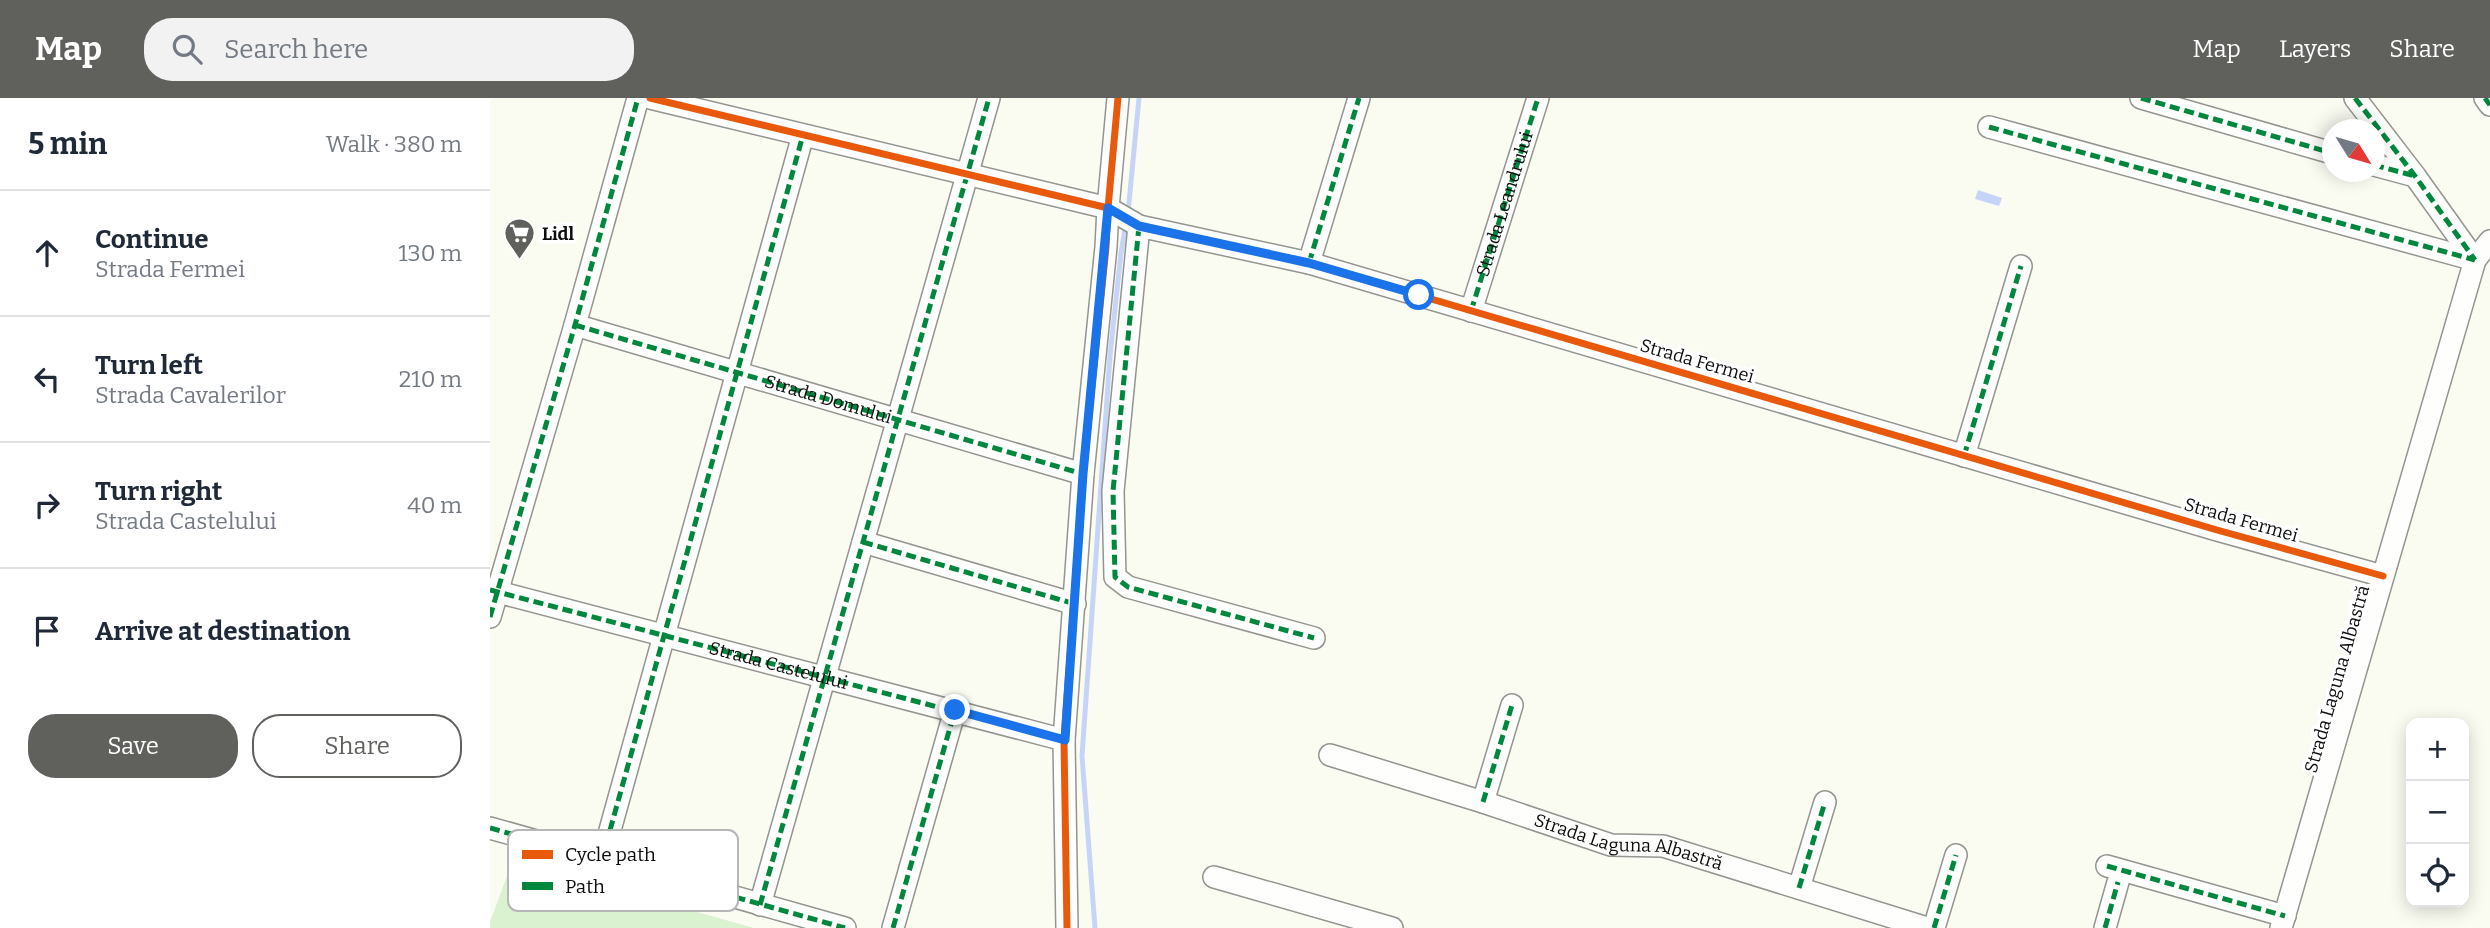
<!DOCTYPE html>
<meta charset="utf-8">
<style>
:root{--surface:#fff;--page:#f2f2f3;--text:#1f2937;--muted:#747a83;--line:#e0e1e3;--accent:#60605d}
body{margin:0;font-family:Bitter,serif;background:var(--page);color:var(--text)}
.controls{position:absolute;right:21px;bottom:21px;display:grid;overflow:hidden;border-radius:14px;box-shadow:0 4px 18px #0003}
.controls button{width:63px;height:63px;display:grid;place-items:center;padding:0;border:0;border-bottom:2px solid var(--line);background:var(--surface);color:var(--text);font:35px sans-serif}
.compass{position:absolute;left:1832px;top:21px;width:63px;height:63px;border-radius:50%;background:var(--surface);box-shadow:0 4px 18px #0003;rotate:127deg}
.stop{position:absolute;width:21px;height:21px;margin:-16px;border:5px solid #1a73e8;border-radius:50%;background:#fff}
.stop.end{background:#1a73e8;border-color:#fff;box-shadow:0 2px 7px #0008}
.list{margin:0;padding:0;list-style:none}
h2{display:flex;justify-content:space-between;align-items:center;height:91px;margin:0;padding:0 28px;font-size:30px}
h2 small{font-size:23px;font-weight:400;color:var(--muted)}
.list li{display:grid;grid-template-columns:46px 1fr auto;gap:21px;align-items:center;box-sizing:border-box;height:126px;padding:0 28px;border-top:2px solid var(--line)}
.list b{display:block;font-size:26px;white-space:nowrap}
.list p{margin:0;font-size:23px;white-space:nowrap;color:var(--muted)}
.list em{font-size:23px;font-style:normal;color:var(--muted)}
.actions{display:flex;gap:14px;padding:21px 28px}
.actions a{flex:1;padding:16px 0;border:2px solid var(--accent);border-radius:28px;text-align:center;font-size:24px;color:var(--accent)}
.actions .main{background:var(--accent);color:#fff}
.icon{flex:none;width:38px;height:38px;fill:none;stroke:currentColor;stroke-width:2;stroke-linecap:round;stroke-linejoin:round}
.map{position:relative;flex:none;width:2000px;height:830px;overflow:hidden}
header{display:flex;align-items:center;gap:42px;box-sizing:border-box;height:98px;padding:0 35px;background:var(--accent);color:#fff}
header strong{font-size:33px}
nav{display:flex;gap:38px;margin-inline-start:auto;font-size:24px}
.search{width:490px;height:63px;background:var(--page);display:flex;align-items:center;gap:18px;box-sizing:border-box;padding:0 24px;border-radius:28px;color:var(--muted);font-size:26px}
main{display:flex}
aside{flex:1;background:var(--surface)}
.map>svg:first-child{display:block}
.green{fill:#daf2d0}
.water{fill:#c6d5f7}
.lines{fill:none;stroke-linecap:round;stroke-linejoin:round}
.stream{stroke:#c6d5f7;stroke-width:5}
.minor-casing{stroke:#949490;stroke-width:24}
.minor{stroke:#fefefd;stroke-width:21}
.quiet{stroke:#00873e;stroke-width:5;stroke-dasharray:10 5;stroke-linecap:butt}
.cycleway-casing{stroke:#fff;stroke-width:11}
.cycleway{stroke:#e8590c;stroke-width:7}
.route{stroke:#1a73e8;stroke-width:9}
.labels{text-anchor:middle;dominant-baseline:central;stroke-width:7;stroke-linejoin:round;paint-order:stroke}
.street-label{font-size:18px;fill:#0d0d0d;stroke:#fff}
.poi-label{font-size:18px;font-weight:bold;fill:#0d0d0d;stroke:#fff;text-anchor:start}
.key{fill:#fff;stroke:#b6b6b6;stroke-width:2}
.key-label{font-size:19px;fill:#0d0d0d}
</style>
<header>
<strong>Map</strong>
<div class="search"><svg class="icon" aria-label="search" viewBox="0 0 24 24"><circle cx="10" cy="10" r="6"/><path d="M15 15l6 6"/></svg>Search here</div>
<nav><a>Map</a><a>Layers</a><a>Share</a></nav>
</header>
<main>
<aside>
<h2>5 min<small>Walk · 380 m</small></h2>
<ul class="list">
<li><svg class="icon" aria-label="ahead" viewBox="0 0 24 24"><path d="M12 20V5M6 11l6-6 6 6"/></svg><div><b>Continue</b><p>Strada Fermei</p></div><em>130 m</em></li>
<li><svg class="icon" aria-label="left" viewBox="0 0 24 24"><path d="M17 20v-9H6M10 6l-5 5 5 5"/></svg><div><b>Turn left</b><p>Strada Cavalerilor</p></div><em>210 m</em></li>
<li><svg class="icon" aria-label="right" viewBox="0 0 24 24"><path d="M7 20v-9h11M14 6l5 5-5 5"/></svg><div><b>Turn right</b><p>Strada Castelului</p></div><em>40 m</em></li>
<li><svg class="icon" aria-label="arrive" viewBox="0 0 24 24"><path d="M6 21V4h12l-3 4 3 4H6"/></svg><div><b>Arrive at destination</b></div></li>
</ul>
<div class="actions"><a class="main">Save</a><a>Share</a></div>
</aside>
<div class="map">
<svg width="2000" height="830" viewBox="0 0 2000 830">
<rect width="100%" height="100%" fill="#fafbf1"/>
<path class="green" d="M 23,762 L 264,830 L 0,830 L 0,824 Z"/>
<path class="water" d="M 1488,92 L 1512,100 L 1509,108 L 1485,101 Z"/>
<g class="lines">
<g class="stream">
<path d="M 638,115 L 649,0"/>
<path d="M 605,830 L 592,658 L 620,258 L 631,155 L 636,125"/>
</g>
<defs>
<g id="minor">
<path d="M 160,0 L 618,110 L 616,149 L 593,376 L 574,642 L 577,830"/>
<path d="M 628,0 L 618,110 L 649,128 L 819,165 L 1727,432 L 1893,478"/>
<path d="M 1651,0 L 1842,55"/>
<path d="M 1865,0 L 1925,78 L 1985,162"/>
<path d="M 1995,0 L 2000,7"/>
<path d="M 1499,29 L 1985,162"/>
<path d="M 1884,67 L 1925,78"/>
<path d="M 649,128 L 623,393 L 625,479 L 638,489 L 824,540"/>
<path d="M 819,165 L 869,0"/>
<path id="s1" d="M 981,213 L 1048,0"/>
<path id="s2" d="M 85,227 L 593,376"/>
<path d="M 1474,358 L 1531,168"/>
<path d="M 373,444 L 585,506"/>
<path id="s3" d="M 0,492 L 574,642"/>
<path d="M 0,519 L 85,227 L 148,0"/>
<path id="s4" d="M 840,657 L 993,704 L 1121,747 L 1173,748 L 1437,830"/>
<path d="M 993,704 L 1022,607"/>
<path d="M 0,730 L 355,830"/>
<path d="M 112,761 L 313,37"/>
<path d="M 1617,768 L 1795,818"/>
<path d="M 724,779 L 902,830"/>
<path d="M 1309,790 L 1335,704"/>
<path d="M 270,807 L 499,0"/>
<path d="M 403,830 L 465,612"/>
<path d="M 1444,830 L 1466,757"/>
<path d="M 1615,830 L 1628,784"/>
<path d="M 1791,830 L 1985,162 L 2000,143"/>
</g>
</defs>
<use href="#minor" class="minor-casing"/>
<use href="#minor" class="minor"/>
<g class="quiet">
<path d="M 1651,0 L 1842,55"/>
<path d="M 1865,0 L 1925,78 L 1985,162"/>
<path d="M 1995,0 L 2000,7"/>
<path d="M 1499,29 L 1985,162"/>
<path d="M 1884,67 L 1925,78"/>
<path d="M 649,128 L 623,393 L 625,479 L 638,489 L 824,540"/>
<path d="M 819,165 L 869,0"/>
<path d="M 981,213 L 1048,0"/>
<path d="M 85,227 L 593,376"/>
<path d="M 1474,358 L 1531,168"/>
<path d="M 373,444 L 585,506"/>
<path d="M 0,492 L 574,642"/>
<path d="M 0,519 L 85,227 L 148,0"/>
<path d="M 993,704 L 1022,607"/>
<path d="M 0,730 L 355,830"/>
<path d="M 112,761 L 313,37"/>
<path d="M 1617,768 L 1795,818"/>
<path d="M 1309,790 L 1335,704"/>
<path d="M 270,807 L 499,0"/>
<path d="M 403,830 L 465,612"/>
<path d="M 1444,830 L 1466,757"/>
<path d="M 1615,830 L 1628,784"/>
</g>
<defs>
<g id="cycleway">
<path d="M 160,0 L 618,110 L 616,149 L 593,376 L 574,642 L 577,830"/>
<path d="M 628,0 L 618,110 L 649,128 L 819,165 L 1727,432 L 1893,478"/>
</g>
</defs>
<use href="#cycleway" class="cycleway-casing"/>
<use href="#cycleway" class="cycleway"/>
</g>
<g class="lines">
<path class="route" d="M 465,612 L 575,642 L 593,376 L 618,110 L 649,128 L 819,165 L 929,197"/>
</g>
<defs>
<symbol id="supermarket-pin" viewBox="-11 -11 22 30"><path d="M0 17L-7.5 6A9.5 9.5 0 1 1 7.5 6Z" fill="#60605d" stroke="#fff"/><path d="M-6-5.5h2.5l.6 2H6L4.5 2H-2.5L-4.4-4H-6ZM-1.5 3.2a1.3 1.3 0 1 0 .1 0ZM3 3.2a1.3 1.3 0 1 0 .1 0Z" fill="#fff"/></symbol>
</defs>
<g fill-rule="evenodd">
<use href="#supermarket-pin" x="12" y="118" width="35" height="47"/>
</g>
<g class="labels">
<g class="street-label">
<text stroke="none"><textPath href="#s1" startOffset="112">Strada Leandrului</textPath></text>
<text transform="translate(1207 263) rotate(16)">Strada Fermei</text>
<text stroke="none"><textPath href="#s2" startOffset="264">Strada Domului</textPath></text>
<text transform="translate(1751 422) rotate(16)">Strada Fermei</text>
<text stroke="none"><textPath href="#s3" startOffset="298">Strada Castelului</textPath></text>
<text transform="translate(1847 581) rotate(-74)">Strada Laguna Albastră</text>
<text stroke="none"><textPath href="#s4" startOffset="312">Strada Laguna Albastră</textPath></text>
</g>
<g class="poi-label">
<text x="52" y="136">Lidl</text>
</g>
</g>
<rect x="18" y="732" width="230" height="81" rx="10" class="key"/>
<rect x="32" y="752" width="31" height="9" fill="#e8590c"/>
<rect x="32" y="784" width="31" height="8" fill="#00873e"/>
<g class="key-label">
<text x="75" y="763">Cycle path</text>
<text x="75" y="795">Path</text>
</g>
</svg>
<div class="controls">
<button>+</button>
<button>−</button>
<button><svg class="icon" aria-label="locate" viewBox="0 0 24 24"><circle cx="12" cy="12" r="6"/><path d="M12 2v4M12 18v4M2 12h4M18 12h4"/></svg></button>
</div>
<svg class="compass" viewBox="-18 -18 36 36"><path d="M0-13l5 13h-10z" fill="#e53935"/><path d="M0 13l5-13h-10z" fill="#747a83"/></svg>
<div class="stop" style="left:929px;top:197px"></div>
<div class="stop end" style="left:465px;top:612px"></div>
</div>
</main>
